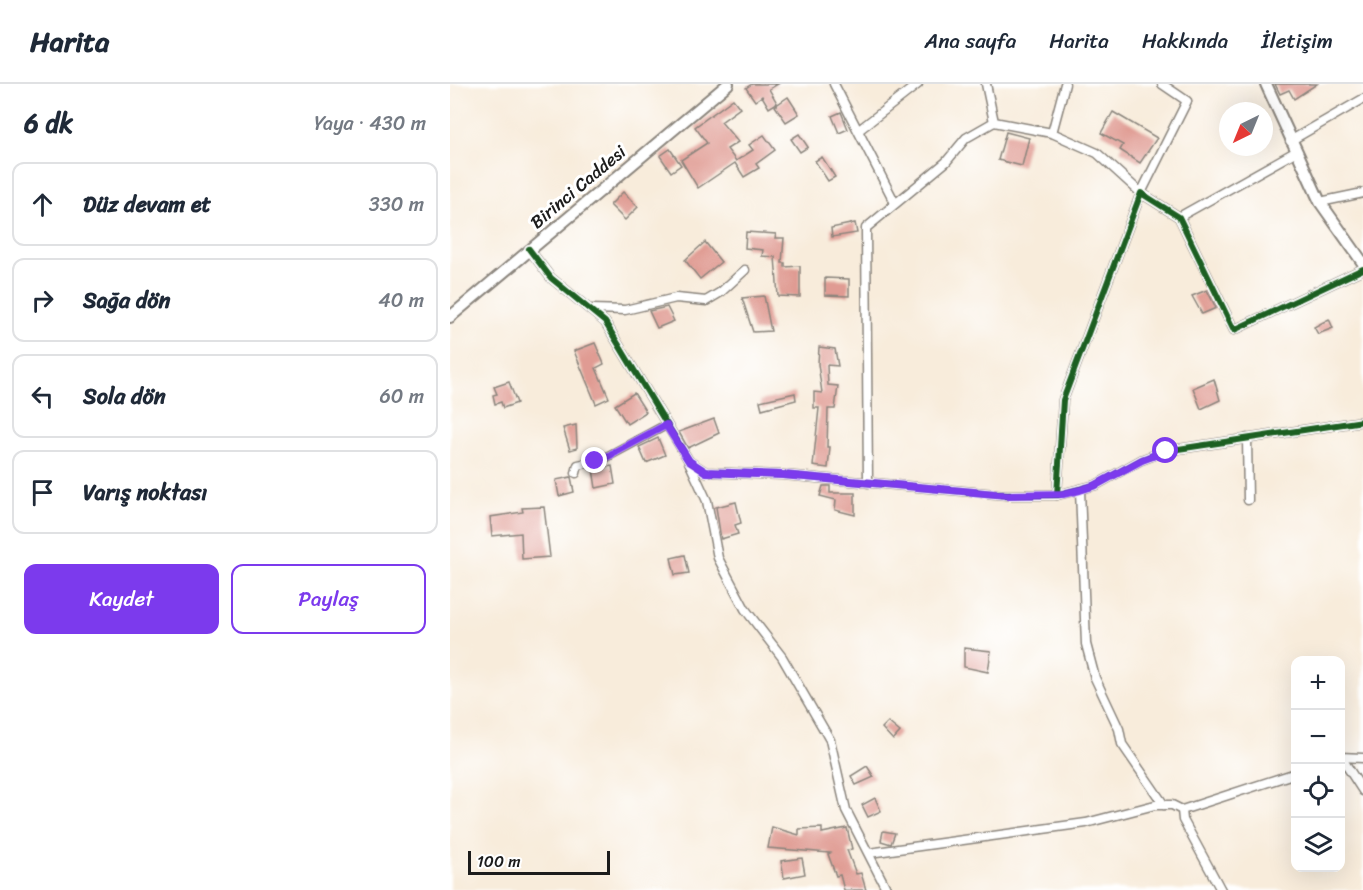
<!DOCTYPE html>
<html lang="tr">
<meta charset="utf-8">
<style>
:root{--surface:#fff;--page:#f6f6f7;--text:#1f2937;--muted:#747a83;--line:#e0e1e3;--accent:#7c3aed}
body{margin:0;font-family:Sriracha,sans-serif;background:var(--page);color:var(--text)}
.controls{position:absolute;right:18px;bottom:18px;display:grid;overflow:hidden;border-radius:12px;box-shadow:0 6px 24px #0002}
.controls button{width:54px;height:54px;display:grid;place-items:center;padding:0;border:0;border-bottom:2px solid var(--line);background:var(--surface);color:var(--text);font:30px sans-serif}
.compass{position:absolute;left:769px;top:18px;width:54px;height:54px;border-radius:50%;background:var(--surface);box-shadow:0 6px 24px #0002;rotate:223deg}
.scale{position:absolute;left:18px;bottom:15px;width:142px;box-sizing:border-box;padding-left:6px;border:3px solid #1c1c1c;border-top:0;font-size:16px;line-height:21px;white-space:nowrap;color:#1c1c1c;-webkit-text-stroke:4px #fff;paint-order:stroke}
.stop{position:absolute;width:18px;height:18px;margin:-14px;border:4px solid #7c3aed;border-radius:50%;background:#fff}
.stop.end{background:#7c3aed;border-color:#fff;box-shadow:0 2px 6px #0008}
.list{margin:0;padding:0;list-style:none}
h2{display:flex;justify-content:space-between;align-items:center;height:78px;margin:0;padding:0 24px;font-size:26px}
h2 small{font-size:20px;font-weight:400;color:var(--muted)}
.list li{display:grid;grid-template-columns:39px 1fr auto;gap:18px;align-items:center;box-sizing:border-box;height:84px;margin:0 12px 12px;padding:0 12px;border:2px solid var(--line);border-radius:12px}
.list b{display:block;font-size:22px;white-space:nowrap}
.list em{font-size:20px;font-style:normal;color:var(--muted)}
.actions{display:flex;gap:12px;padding:18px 24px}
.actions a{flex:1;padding:14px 0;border:2px solid var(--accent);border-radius:12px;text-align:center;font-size:21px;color:var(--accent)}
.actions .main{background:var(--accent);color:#fff}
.icon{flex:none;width:33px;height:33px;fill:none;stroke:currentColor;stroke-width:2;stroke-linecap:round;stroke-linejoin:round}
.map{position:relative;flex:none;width:913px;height:806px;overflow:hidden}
header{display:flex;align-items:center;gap:36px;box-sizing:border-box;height:84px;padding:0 30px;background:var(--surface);border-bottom:2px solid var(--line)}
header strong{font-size:28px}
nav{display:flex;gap:33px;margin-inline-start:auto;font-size:21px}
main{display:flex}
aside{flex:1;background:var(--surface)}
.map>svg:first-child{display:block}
.building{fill:#e09b93}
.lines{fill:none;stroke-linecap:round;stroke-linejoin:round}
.minor-casing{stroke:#8a847c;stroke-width:11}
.tertiary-casing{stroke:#8a847c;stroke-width:14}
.minor{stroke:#fff;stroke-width:8}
.tertiary{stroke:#fff;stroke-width:10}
.cycleway-casing{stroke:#fff;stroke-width:10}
.cycleway{stroke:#1b5e20;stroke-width:6}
.route{stroke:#7c3aed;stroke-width:8}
.labels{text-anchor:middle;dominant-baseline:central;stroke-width:6;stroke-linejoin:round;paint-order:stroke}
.street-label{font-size:18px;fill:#1c1c1c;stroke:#fff}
</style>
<header>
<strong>Harita</strong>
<nav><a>Ana sayfa</a><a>Harita</a><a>Hakkında</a><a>İletişim</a></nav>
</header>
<main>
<aside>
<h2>6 dk<small>Yaya · 430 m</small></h2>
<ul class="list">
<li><svg class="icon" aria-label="ahead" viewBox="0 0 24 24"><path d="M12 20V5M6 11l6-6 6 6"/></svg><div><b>Düz devam et</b></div><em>330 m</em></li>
<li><svg class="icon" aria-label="right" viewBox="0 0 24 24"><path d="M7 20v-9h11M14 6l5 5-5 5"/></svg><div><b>Sağa dön</b></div><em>40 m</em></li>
<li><svg class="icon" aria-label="left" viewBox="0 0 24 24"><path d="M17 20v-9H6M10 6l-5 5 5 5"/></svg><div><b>Sola dön</b></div><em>60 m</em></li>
<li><svg class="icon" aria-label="arrive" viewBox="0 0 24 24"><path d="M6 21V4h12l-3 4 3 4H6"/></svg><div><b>Varış noktası</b></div></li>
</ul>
<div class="actions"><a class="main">Kaydet</a><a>Paylaş</a></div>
</aside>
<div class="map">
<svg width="913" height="806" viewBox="0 0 913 806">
<rect width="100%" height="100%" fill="#fff"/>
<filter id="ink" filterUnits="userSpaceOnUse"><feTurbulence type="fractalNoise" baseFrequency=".0167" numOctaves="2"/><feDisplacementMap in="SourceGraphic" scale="12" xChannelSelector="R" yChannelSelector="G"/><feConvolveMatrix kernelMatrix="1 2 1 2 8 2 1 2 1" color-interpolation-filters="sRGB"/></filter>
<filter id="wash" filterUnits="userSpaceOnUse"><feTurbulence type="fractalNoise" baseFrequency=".008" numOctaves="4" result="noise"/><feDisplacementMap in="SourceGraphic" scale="24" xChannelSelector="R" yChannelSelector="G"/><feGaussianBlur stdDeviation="1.35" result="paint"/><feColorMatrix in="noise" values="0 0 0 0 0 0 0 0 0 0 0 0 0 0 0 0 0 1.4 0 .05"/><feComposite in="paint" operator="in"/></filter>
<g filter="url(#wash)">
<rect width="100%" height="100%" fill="#f8ecdb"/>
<g id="blocks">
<g class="building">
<path d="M 302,0 L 328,0 L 319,5 L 327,19 L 319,24 L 312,12 L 305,17 L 296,4 Z"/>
<path d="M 825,0 L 867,0 L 844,15 L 839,6 L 830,10 Z"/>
<path d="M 338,13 L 349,30 L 336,38 L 325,22 Z"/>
<path d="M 283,15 L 290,24 L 271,38 L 288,58 L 277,65 L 286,77 L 303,66 L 299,61 L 314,51 L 325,66 L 306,80 L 309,84 L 294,93 L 285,79 L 248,104 L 231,76 L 257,59 L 245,43 Z"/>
<path d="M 391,28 L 398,45 L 389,49 L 382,32 Z"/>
<path d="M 663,28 L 707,54 L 690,79 L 670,66 L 673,61 L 651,49 Z"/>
<path d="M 556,48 L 579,54 L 572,82 L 548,76 Z"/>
<path d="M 349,50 L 358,63 L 350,68 L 341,55 Z"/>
<path d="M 220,65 L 231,81 L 221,88 L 210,72 Z"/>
<path d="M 372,73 L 385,93 L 378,97 L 365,77 Z"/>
<path d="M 173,108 L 188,123 L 175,136 L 160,121 Z"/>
<path d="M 405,139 L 407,149 L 382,153 L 381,144 Z"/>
<path d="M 296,148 L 326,150 L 325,154 L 334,154 L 332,179 L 335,179 L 335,183 L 350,182 L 350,213 L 328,212 L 325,173 L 312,172 L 313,166 L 295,164 Z"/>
<path d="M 255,158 L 271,178 L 250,195 L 235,176 Z"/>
<path d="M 375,194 L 399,195 L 399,212 L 375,211 Z"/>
<path d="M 757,206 L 766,224 L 752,230 L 742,212 Z"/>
<path d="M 314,212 L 321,247 L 303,248 L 292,214 Z"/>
<path d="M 217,223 L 224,237 L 207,244 L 199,227 Z"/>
<path d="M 879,235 L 883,244 L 868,250 L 864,243 Z"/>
<path d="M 145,259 L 154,280 L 146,284 L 159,314 L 146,320 L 124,267 Z"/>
<path d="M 369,263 L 385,265 L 388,282 L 377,281 L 378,301 L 388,302 L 385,325 L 378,325 L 377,363 L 380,363 L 378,384 L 363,382 L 369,324 L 364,324 L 364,308 L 372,309 L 368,280 Z"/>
<path d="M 764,295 L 770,316 L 751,325 L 743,304 Z"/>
<path d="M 59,298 L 67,319 L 53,324 L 51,318 L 45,320 L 43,311 L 47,310 L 44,303 Z"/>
<path d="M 184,309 L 196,328 L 177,340 L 165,321 Z"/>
<path d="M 345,309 L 346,316 L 312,325 L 310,317 Z"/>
<path d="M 264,335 L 269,349 L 238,364 L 229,348 Z"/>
<path d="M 126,341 L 127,364 L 120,366 L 113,344 Z"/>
<path d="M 208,354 L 215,371 L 196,379 L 189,363 Z"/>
<path d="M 162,382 L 165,400 L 146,404 L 143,385 Z"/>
<path d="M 121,393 L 124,408 L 109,412 L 106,396 Z"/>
<path d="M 373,402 L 380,402 L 380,409 L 405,409 L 405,431 L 385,426 L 386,416 L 370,412 Z"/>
<path d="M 286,418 L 291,439 L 285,441 L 288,450 L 271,455 L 266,423 Z"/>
<path d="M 94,423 L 100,473 L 72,475 L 71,449 L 42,452 L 40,433 L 73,428 L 72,424 Z"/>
<path d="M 235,471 L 239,489 L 225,491 L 221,474 Z"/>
<path d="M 514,564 L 541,567 L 538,588 L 514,583 Z"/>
<path d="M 438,638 L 450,648 L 443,656 L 432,644 Z"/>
<path d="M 417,682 L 424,693 L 406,701 L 401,692 Z"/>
<path d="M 425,714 L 431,727 L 418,733 L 412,721 Z"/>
<path d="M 322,743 L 349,751 L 349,745 L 372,744 L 372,749 L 397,744 L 402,765 L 397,766 L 406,790 L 411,789 L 416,806 L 394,806 L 390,791 L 386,792 L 378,770 L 380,769 L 318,764 Z"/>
<path d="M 433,747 L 445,749 L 441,760 L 431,757 Z"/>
<path d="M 352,774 L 355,790 L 334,794 L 331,777 Z"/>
</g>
</g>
</g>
<g filter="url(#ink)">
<use href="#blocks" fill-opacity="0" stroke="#8a847c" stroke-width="1.5"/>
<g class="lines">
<defs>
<g id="minor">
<path d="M 384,0 L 445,119"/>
<path d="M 536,0 L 544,38 L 602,49 L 647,69 L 691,109 L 737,17 L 712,0"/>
<path d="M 409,46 L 468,0"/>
<path d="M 602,49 L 615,0"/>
<path d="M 840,57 L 913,15"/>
<path d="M 870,118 L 913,109"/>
<path d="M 729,133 L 845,68"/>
<path d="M 79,165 L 101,194 L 155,238 L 239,377 L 256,388 L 333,391 L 557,411 L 607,411 L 646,401 L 691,376 L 715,367 L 913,337"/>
<path d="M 142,225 L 175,226 L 226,214 L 256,217 L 271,208 L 295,186"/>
<path d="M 797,354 L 798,416"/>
<path d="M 239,378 L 257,417 L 268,474 L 295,525 L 332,573 L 380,656 L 396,726 L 437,806"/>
<path d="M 126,389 L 128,381 L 151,376 L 216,341"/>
<path d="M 418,399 L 416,144 L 496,78 L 516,54 L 544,38"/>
<path d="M 630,406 L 636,560 L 645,594 L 669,645 L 672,660 L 714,721"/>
<path d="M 607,411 L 613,316 L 691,109 L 729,133 L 784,246 L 913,185"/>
<path d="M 890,673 L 913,674"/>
<path d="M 891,673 L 913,707"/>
<path d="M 419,769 L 636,739 L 705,721 L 722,721 L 732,726"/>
<path d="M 771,806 L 733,736 L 732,726 L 846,689"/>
</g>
<g id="tertiary">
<path d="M 816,0 L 870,118 L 913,179"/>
<path d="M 0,233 L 278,0"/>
</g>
</defs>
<use href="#minor" class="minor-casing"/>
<use href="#tertiary" class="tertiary-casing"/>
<use href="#minor" class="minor"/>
<use href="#tertiary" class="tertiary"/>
<defs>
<g id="cycleway">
<path d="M 79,165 L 101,194 L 155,238 L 239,377 L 256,388 L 333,391 L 557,411 L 607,411 L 646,401 L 691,376 L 715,367 L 913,337"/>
<path d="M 607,411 L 613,316 L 691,109 L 729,133 L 784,246 L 913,185"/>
</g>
</defs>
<use href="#cycleway" class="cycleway-casing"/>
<use href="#cycleway" class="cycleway"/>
</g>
</g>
<g class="lines" filter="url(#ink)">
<path class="route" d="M 145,377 L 151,376 L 216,341 L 239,377 L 256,388 L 333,391 L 557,411 L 613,410 L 630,406 L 646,401 L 692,376 L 716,367"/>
</g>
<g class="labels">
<g class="street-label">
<text transform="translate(128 103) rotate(-40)">Birinci Caddesi</text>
</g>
</g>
</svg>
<div class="controls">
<button>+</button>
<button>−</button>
<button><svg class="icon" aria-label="locate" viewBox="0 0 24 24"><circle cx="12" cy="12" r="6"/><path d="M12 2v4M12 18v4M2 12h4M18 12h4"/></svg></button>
<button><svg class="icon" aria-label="layers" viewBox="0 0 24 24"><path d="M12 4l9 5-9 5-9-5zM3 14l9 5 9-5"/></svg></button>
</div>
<svg class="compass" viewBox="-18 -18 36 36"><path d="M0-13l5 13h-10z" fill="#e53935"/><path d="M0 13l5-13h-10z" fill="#747a83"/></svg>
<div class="scale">100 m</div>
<div class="stop" style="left:716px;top:367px"></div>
<div class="stop end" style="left:145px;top:377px"></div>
</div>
</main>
